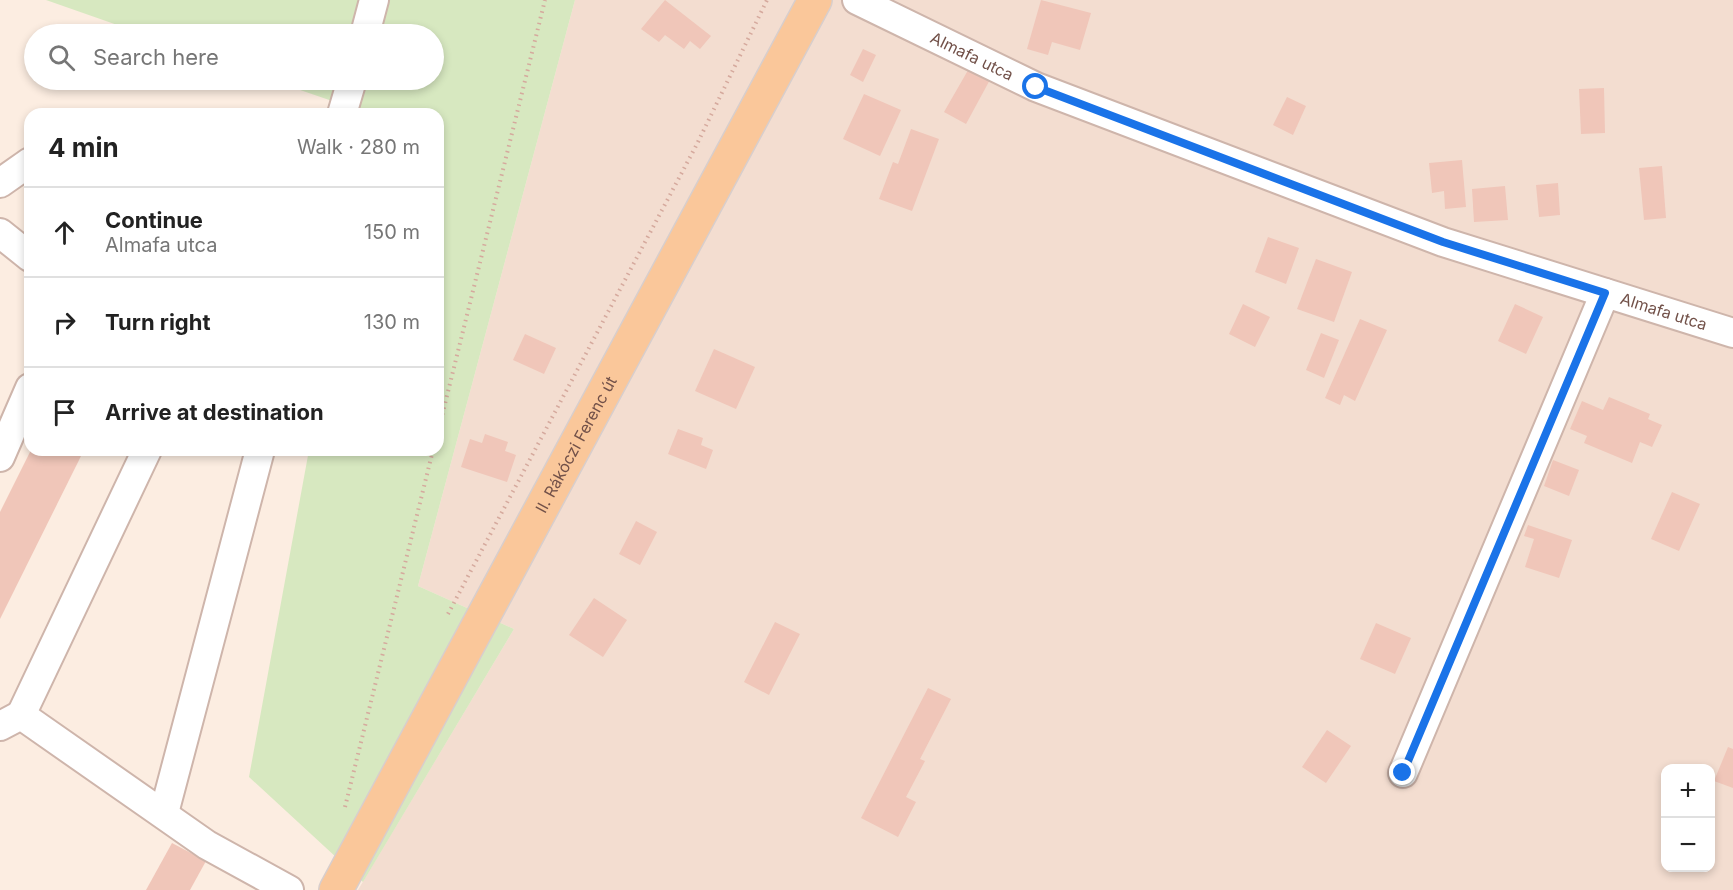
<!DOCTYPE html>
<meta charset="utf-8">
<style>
:root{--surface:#fff;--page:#f6f6f6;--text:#222;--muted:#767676;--line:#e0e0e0}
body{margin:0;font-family:Inter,sans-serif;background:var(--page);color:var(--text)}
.controls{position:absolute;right:18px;bottom:18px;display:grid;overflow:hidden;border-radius:12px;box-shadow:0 3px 9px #0003}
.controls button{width:54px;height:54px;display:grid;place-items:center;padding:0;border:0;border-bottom:2px solid var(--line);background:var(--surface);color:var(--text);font:30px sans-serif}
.stop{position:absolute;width:18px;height:18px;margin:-14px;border:4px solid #1a73e8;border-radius:50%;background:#fff}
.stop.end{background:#1a73e8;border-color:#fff;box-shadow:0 2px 6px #0008}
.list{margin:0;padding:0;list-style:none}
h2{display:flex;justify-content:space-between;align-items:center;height:78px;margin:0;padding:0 24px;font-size:26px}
h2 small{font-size:20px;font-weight:400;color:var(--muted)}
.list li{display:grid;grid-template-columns:39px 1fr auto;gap:18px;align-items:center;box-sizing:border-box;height:90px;padding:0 24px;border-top:2px solid var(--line)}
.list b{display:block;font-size:22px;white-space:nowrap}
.list p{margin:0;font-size:20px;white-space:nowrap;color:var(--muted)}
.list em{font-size:20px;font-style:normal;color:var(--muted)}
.icon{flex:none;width:33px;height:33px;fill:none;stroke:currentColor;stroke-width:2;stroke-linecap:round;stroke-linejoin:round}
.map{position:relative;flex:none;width:1733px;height:890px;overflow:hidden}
.search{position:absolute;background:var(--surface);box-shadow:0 3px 9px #0003;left:24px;top:24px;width:420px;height:66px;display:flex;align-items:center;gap:15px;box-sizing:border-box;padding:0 21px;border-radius:33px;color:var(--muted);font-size:22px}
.panel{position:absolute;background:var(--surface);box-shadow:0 3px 9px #0003;left:24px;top:108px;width:420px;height:348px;border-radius:18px}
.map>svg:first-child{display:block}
.residential{fill:#f3ddd0;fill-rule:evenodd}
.green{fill:#d7e8c0}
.building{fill:#f0c6b9}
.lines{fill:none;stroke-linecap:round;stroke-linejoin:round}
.minor-casing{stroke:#ceb5ab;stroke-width:32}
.major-casing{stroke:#d8cecc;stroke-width:36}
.path{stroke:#d5a99d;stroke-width:4;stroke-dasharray:1.5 4.5;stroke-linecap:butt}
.minor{stroke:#fff;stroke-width:28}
.major{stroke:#fac79a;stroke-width:33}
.route{stroke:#1a73e8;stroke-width:8}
.labels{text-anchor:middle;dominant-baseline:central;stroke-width:4.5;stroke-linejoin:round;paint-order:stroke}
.street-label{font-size:16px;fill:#725149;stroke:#fff1e7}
</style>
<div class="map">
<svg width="1733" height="890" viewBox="0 0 1733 890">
<rect width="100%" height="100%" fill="#fcede1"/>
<path class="residential" d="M 575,0 L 1733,0 L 1733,890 L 358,890 L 514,629 L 418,586 ZM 1666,768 L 1710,768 L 1710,868 L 1666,868 Z"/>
<path class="green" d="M 46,0 L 575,0 L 418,586 L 514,629 L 363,882 L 249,777 L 309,450 L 438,450 L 438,114 L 370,114 L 271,80 L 434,80 L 434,34 L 143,34 Z"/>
<g class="building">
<path d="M 665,0 L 711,36 L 700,49 L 690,41 L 684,49 L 665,35 L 659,42 L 641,29 Z"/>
<path d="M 1041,0 L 1091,13 L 1080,50 L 1052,42 L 1048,55 L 1027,49 Z"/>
<path d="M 863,49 L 876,55 L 863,82 L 850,75 Z"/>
<path d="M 971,65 L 992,76 L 966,124 L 944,112 Z"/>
<path d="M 1604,88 L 1605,133 L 1581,134 L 1579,89 Z"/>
<path d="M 864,94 L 901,110 L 880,156 L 843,139 Z"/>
<path d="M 1287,97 L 1306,106 L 1293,135 L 1273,125 Z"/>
<path d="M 911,129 L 939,139 L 912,211 L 879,199 L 893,162 L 898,164 Z"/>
<path d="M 1462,160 L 1466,207 L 1445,209 L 1444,191 L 1432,193 L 1429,163 Z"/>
<path d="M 1662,166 L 1666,218 L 1644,220 L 1639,168 Z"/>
<path d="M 1558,183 L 1560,215 L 1539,217 L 1536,185 Z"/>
<path d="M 1505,186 L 1508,220 L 1474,222 L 1472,189 Z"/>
<path d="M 1268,237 L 1299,248 L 1286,284 L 1255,272 Z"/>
<path d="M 1316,259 L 1352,272 L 1334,322 L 1297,309 Z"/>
<path d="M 1243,304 L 1270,317 L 1255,347 L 1229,334 Z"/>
<path d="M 1515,304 L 1543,317 L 1526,354 L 1498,341 Z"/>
<path d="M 1360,319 L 1387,330 L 1355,401 L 1344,395 L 1340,405 L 1325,398 Z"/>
<path d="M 1321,333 L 1339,340 L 1324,378 L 1306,370 Z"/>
<path d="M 525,334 L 556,348 L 544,374 L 513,360 Z"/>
<path d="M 714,349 L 755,367 L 736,409 L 695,391 Z"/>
<path d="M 1609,397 L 1650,414 L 1648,419 L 1662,425 L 1652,447 L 1640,442 L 1632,463 L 1584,443 L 1587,436 L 1570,429 L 1582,401 L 1603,410 Z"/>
<path d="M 678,429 L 703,438 L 701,445 L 713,450 L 706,469 L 668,454 Z"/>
<path d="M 485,434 L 508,442 L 505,451 L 516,455 L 507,482 L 461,467 L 470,439 L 482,443 Z"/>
<path d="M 31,450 L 84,450 L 0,619 L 0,512 Z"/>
<path d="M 1553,460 L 1579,470 L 1569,496 L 1544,486 Z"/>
<path d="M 1672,492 L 1700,504 L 1679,551 L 1651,539 Z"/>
<path d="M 636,521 L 657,532 L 640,565 L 619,554 Z"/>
<path d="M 1528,525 L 1572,540 L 1559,578 L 1525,567 L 1534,539 L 1524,536 Z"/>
<path d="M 594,598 L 627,620 L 603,657 L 569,635 Z"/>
<path d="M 775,622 L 800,634 L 769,695 L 744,682 Z"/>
<path d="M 1376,623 L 1411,638 L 1395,674 L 1360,659 Z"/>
<path d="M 928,688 L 951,699 L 920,759 L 925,761 L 906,797 L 916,802 L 898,837 L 861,818 Z"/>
<path d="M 1327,730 L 1351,746 L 1326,783 L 1302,767 Z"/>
<path d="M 1728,747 L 1733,749 L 1733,788 L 1714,781 Z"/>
<path d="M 172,843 L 206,861 L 190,890 L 146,890 Z"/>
</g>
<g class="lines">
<defs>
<g id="minor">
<path id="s1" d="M 857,0 L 1036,87 L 1443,242 L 1733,333"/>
<path d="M 365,34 L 374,0"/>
<path d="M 342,114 L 352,80"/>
<path d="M 0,183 L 30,162"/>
<path d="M 0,233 L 30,257"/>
<path d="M 0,457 L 30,388"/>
<path d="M 21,715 L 147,450"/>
<path d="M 0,726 L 21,715 L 207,845 L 289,890"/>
<path d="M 1403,773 L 1605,293"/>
<path d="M 164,813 L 260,450"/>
</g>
<g id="major">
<path id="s2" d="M 336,890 L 815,0"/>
</g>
</defs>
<use href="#minor" class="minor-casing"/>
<use href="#major" class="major-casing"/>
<g class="path">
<path d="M 438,432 L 545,0"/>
<path d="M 448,614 L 697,144 L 767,0"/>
<path d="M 345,807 L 433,450"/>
</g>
<use href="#minor" class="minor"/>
<use href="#major" class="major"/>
</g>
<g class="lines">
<path class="route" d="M 1036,87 L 1443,242 L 1605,293 L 1403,773"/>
</g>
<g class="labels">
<g class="street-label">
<text stroke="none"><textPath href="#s1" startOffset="128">Almafa utca</textPath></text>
<text stroke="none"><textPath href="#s1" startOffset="866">Almafa utca</textPath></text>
<text stroke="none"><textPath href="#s2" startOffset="506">II. Rákóczi Ferenc út</textPath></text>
</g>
</g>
</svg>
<div class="controls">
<button>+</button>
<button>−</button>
</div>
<div class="stop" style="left:1036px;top:87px"></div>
<div class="stop end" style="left:1403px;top:773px"></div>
<div class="search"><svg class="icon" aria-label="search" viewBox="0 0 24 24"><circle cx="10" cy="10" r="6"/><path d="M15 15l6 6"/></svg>Search here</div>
<section class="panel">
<h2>4 min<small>Walk · 280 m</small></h2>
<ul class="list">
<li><svg class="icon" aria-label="ahead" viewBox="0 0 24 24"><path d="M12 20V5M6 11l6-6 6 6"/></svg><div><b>Continue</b><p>Almafa utca</p></div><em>150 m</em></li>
<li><svg class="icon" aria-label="right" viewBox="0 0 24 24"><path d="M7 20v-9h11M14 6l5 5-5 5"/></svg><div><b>Turn right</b></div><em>130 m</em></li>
<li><svg class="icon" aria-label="arrive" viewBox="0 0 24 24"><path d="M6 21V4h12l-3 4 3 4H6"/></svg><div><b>Arrive at destination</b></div></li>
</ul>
</section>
</div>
